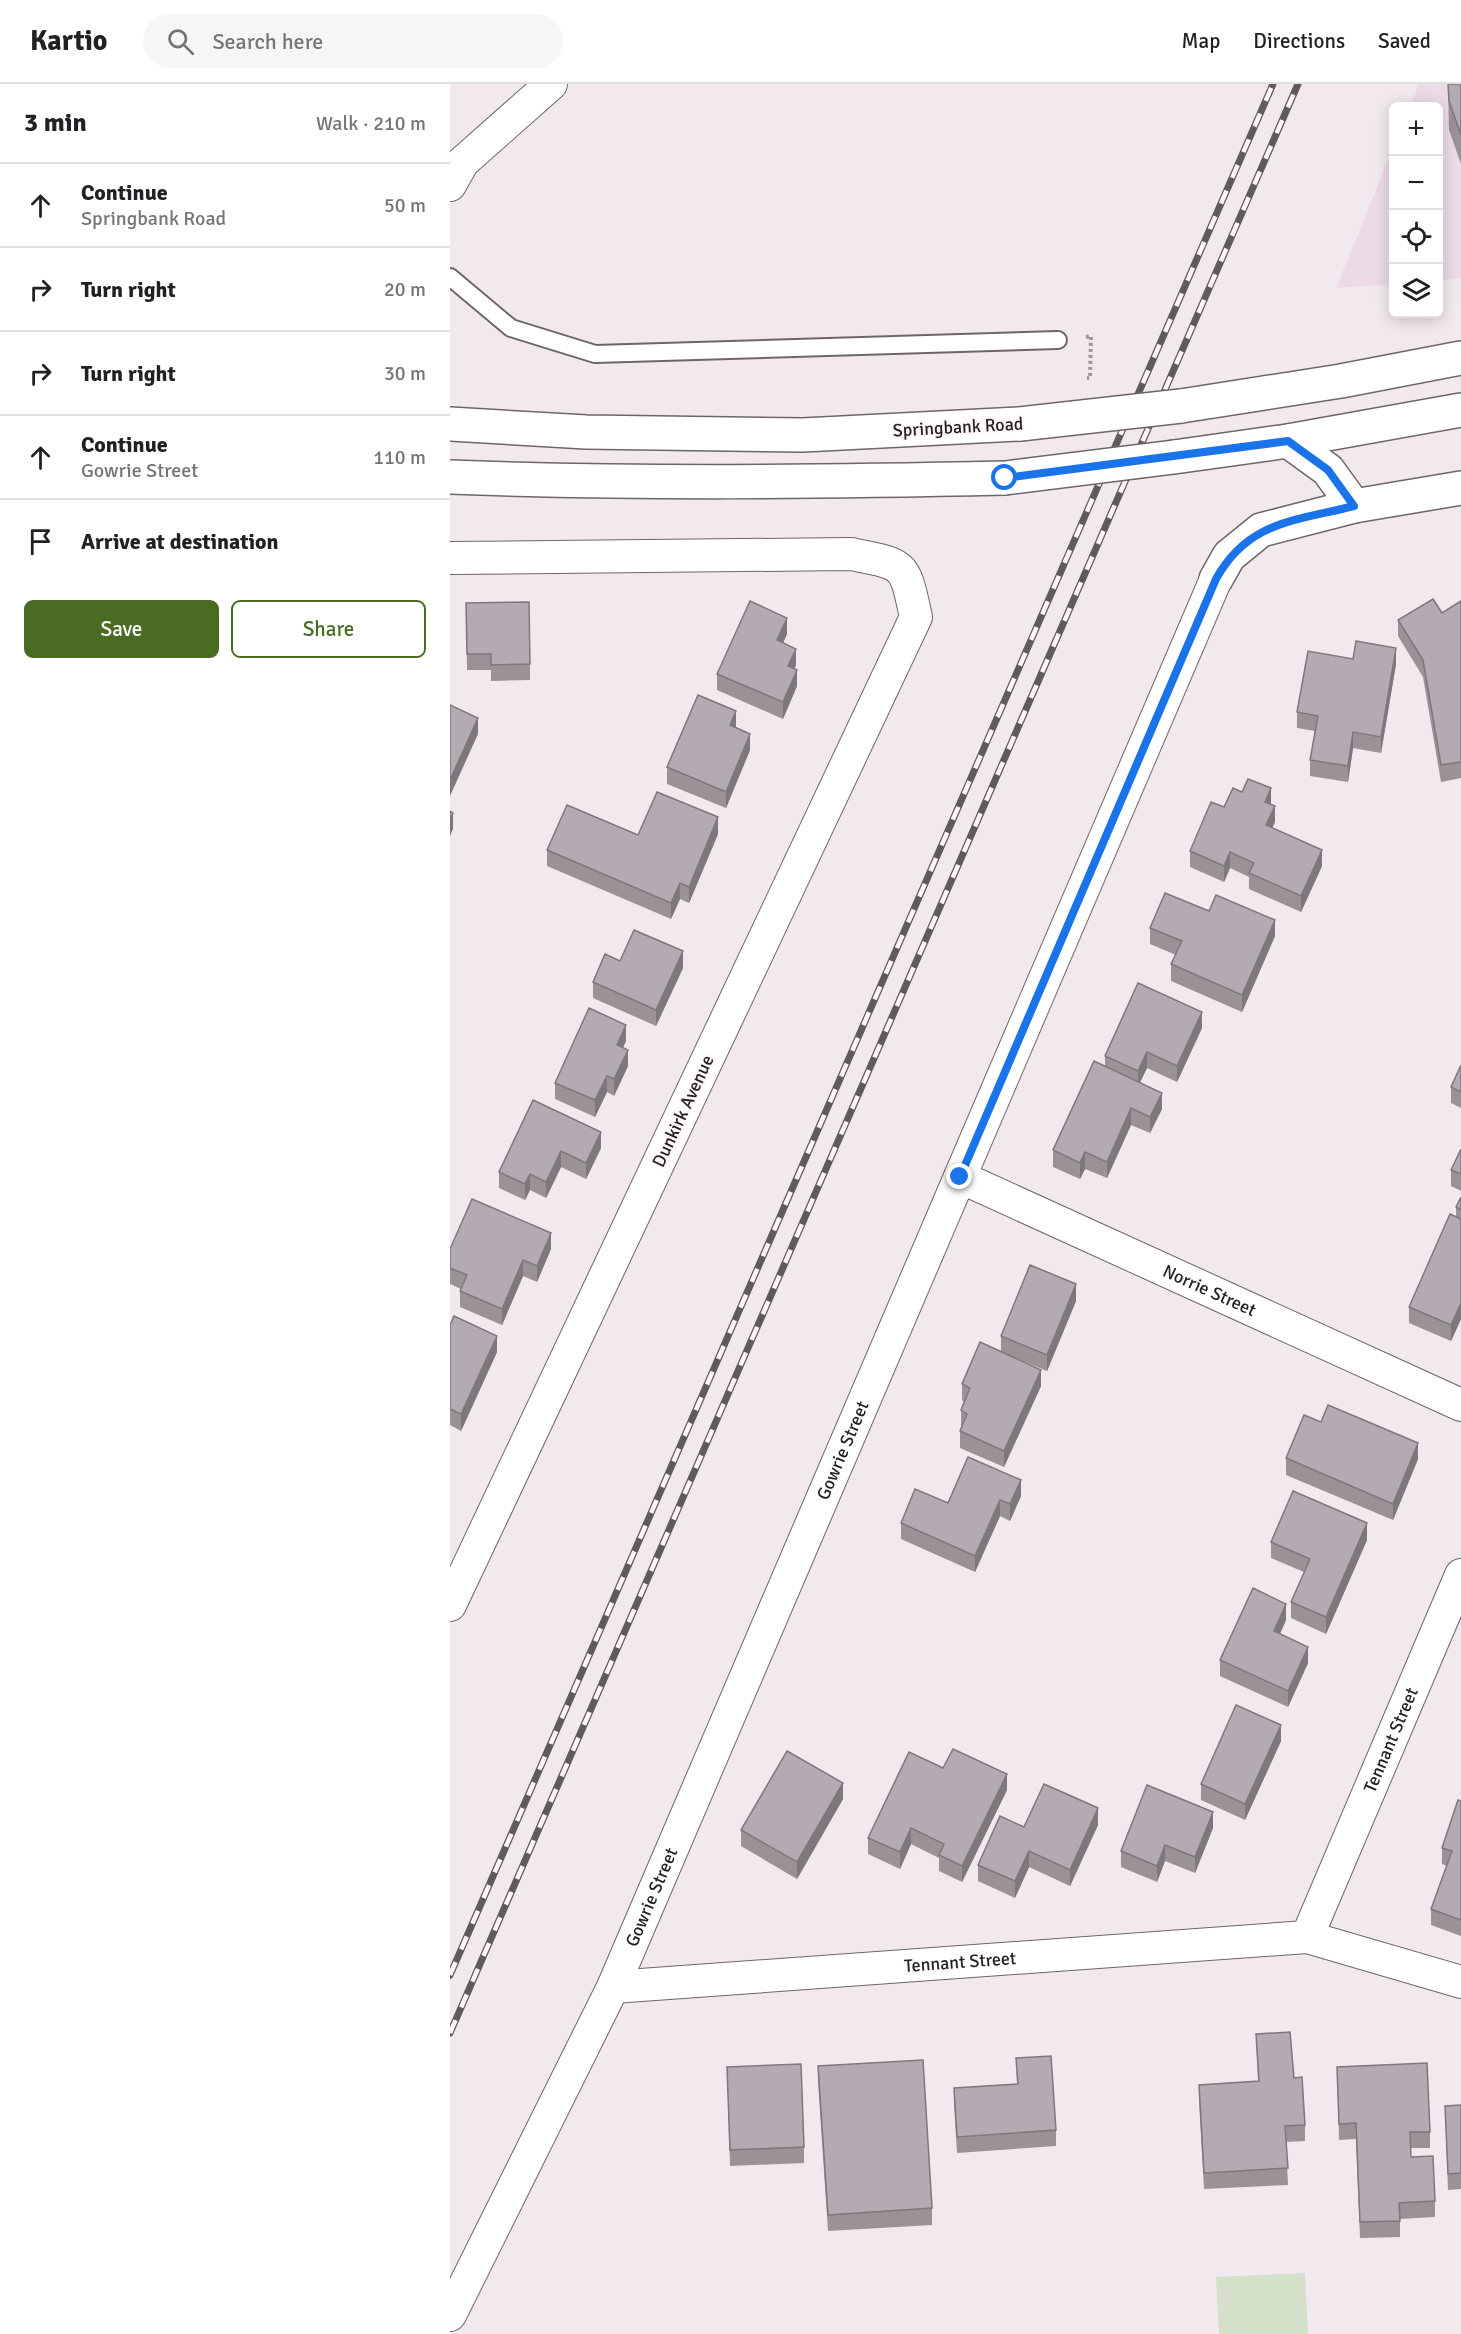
<!DOCTYPE html>
<meta charset="utf-8">
<style>
:root{--surface:#fff;--page:#f6f6f6;--text:#202124;--muted:#757577;--line:#e0e0e0;--accent:#496b22}
body{margin:0;font-family:Signika,sans-serif;background:var(--page);color:var(--text)}
.controls{position:absolute;right:18px;top:18px;display:grid;overflow:hidden;border-radius:9px;box-shadow:0 3px 15px #0003}
.controls button{width:54px;height:54px;display:grid;place-items:center;padding:0;border:0;border-bottom:2px solid var(--line);background:var(--surface);color:var(--text);font:30px sans-serif}
.stop{position:absolute;width:18px;height:18px;margin:-14px;border:4px solid #1a73e8;border-radius:50%;background:#fff}
.stop.end{background:#1a73e8;border-color:#fff;box-shadow:0 2px 6px #0008}
.list{margin:0;padding:0;list-style:none}
h2{display:flex;justify-content:space-between;align-items:center;height:78px;margin:0;padding:0 24px;font-size:26px}
h2 small{font-size:20px;font-weight:400;color:var(--muted)}
.list li{display:grid;grid-template-columns:39px 1fr auto;gap:18px;align-items:center;box-sizing:border-box;height:84px;padding:0 24px;border-top:2px solid var(--line)}
.list b{display:block;font-size:22px;white-space:nowrap}
.list p{margin:0;font-size:20px;white-space:nowrap;color:var(--muted)}
.list em{font-size:20px;font-style:normal;color:var(--muted)}
.actions{display:flex;gap:12px;padding:18px 24px}
.actions a{flex:1;padding:14px 0;border:2px solid var(--accent);border-radius:9px;text-align:center;font-size:21px;color:var(--accent)}
.actions .main{background:var(--accent);color:#fff}
.icon{flex:none;width:33px;height:33px;fill:none;stroke:currentColor;stroke-width:2;stroke-linecap:round;stroke-linejoin:round}
.map{position:relative;flex:none;width:1011px;height:2250px;overflow:hidden}
header{display:flex;align-items:center;gap:36px;box-sizing:border-box;height:84px;padding:0 30px;background:var(--surface);border-bottom:2px solid var(--line)}
header strong{font-size:28px}
nav{display:flex;gap:33px;margin-inline-start:auto;font-size:21px}
.search{width:420px;height:54px;background:var(--page);display:flex;align-items:center;gap:15px;box-sizing:border-box;padding:0 21px;border-radius:33px;color:var(--muted);font-size:22px}
main{display:flex}
aside{flex:1;background:var(--surface)}
.map>svg:first-child{display:block}
.built{fill:#ecdbe7}
.green{fill:#d4e0ca}
.lines{fill:none;stroke-linecap:round;stroke-linejoin:round}
.lane-casing{stroke:#6e656b;stroke-width:20}
.street-casing{stroke:#6e656b;stroke-width:34}
.secondary-casing{stroke:#6e656b;stroke-width:36}
.path{stroke:#9d969b;stroke-width:4;stroke-dasharray:3 3;stroke-linecap:butt}
.lane{stroke:#fff;stroke-width:16}
.street{stroke:#fff;stroke-width:32}
.secondary{stroke:#fff;stroke-width:33}
.rail-casing{stroke:#5f5a5d;stroke-width:7}
.rail{stroke:#fef6fc;stroke-width:4.5;stroke-dasharray:14;stroke-linecap:butt}
.secondary-bridge-casing{stroke:#6e656b;stroke-width:36;stroke-linecap:butt}
.secondary-bridge{stroke:#fff;stroke-width:33}
.wall{fill:#9b9298}
.shaded-wall{fill:#7e777c}
.building{fill:#b4aab1;stroke:#7e777c;stroke-width:1.5}
.route{stroke:#1a73e8;stroke-width:8}
.labels{text-anchor:middle;dominant-baseline:central;stroke-width:4.5;stroke-linejoin:round;paint-order:stroke}
.street-label{font-size:18px;fill:#252224;stroke:#fef6fc}
</style>
<header>
<strong>Kartio</strong>
<div class="search"><svg class="icon" aria-label="search" viewBox="0 0 24 24"><circle cx="10" cy="10" r="6"/><path d="M15 15l6 6"/></svg>Search here</div>
<nav><a>Map</a><a>Directions</a><a>Saved</a></nav>
</header>
<main>
<aside>
<h2>3 min<small>Walk · 210 m</small></h2>
<ul class="list">
<li><svg class="icon" aria-label="ahead" viewBox="0 0 24 24"><path d="M12 20V5M6 11l6-6 6 6"/></svg><div><b>Continue</b><p>Springbank Road</p></div><em>50 m</em></li>
<li><svg class="icon" aria-label="right" viewBox="0 0 24 24"><path d="M7 20v-9h11M14 6l5 5-5 5"/></svg><div><b>Turn right</b></div><em>20 m</em></li>
<li><svg class="icon" aria-label="right" viewBox="0 0 24 24"><path d="M7 20v-9h11M14 6l5 5-5 5"/></svg><div><b>Turn right</b></div><em>30 m</em></li>
<li><svg class="icon" aria-label="ahead" viewBox="0 0 24 24"><path d="M12 20V5M6 11l6-6 6 6"/></svg><div><b>Continue</b><p>Gowrie Street</p></div><em>110 m</em></li>
<li><svg class="icon" aria-label="arrive" viewBox="0 0 24 24"><path d="M6 21V4h12l-3 4 3 4H6"/></svg><div><b>Arrive at destination</b></div></li>
</ul>
<div class="actions"><a class="main">Save</a><a>Share</a></div>
</aside>
<div class="map">
<svg width="1011" height="2250" viewBox="0 0 1011 2250">
<rect width="100%" height="100%" fill="#f2e9ef"/>
<g class="built">
<path d="M 969,0 L 1011,0 L 1011,194 L 989,196 L 988,22 L 960,22 Z"/>
<path d="M 943,64 L 943,200 L 886,204 Z"/>
</g>
<path class="green" d="M 855,2189 L 858,2250 L 769,2250 L 766,2193 Z"/>
<g class="lines">
<defs>
<path id="lane" d="M 0,193 L 61,244 L 145,270 L 608,256"/>
<g id="street">
<path d="M 0,101 L 13,78 L 101,0"/>
<path d="M 0,474 L 401,470 C 457,481 454,479 466,533 L 0,1521"/>
<path id="s1" d="M 510,1093 L 1011,1321"/>
<path d="M 857,1853 L 1011,1898"/>
<path id="s2" d="M 163,1903 L 857,1853 L 1011,1491"/>
<path id="s3" d="M 0,2231 L 163,1903 L 766,495"/>
</g>
<g id="secondary">
<path d="M 731,322 L 891,297 L 1011,274"/>
<path d="M 0,340 L 136,348 L 353,351 L 570,340"/>
<path d="M 838,357 L 878,386 L 904,422"/>
<path d="M 724,373 L 838,357 L 1011,326"/>
<path d="M 0,393 C 186,400 369,398 555,394"/>
<path d="M 766,495 L 779,472 L 811,446 L 904,422 L 1011,404"/>
</g>
</defs>
<use href="#lane" class="lane-casing"/>
<use href="#street" class="street-casing"/>
<use href="#secondary" class="secondary-casing"/>
<path class="path" d="M 636,253 L 641,252 L 640,294 L 637,294"/>
<use href="#lane" class="lane"/>
<use href="#street" class="street"/>
<use href="#secondary" class="secondary"/>
<defs>
<g id="rail">
<path d="M 0,1891 L 823,0"/>
<path d="M 0,1949 L 848,0"/>
</g>
</defs>
<use href="#rail" class="rail-casing"/>
<use href="#rail" class="rail"/>
<defs>
<g id="secondary-bridge">
<path d="M 570,340 L 731,322"/>
<path d="M 555,394 L 724,373"/>
</g>
</defs>
<use href="#secondary-bridge" class="secondary-bridge-casing"/>
<use href="#secondary-bridge" class="secondary-bridge"/>
</g>
<g class="wall">
<path d="M 998,0 L 1011,0 L 1011,80 L 999,46 Z"/>
<path d="M 1011,517 L 1011,694 L 991,698 L 973,593 L 948,552 L 948,536 L 992,529 Z"/>
<path d="M 16,519 L 80,580 L 80,596 L 41,597 L 41,586 L 17,586 Z"/>
<path d="M 337,550 L 333,559 L 346,581 L 344,585 L 347,602 L 333,635 L 267,606 L 267,590 Z"/>
<path d="M 903,575 L 946,580 L 931,669 L 903,664 L 898,698 L 860,692 L 860,676 L 865,647 L 847,644 L 847,628 Z"/>
<path d="M 286,644 L 300,666 L 276,724 L 217,700 L 217,683 Z"/>
<path d="M 821,721 L 825,738 L 822,744 L 872,782 L 851,828 L 799,805 L 799,793 L 780,784 L 774,798 L 740,783 L 740,767 L 774,723 Z"/>
<path d="M 268,750 L 239,819 L 230,815 L 221,835 L 97,782 L 97,766 L 188,751 Z"/>
<path d="M 759,827 L 825,852 L 792,928 L 721,897 L 721,880 L 726,871 L 700,860 L 700,844 Z"/>
<path d="M 170,877 L 233,884 L 206,942 L 143,914 L 143,898 Z"/>
<path d="M 752,944 L 727,998 L 697,984 L 690,998 L 712,1025 L 700,1049 L 681,1041 L 657,1094 L 635,1085 L 630,1095 L 603,1083 L 603,1066 L 655,982 L 655,972 Z"/>
<path d="M 176,957 L 173,963 L 178,982 L 164,1012 L 157,1008 L 145,1033 L 105,1015 L 105,999 Z"/>
<path d="M 1011,981 L 1011,1024 L 1001,1019 L 1001,1003 Z"/>
<path d="M 83,1016 L 151,1064 L 136,1095 L 111,1083 L 96,1114 L 80,1106 L 75,1116 L 49,1104 L 49,1088 Z"/>
<path d="M 1011,1065 L 1011,1107 L 1001,1102 L 1001,1086 Z"/>
<path d="M 1011,1113 L 1011,1235 L 1001,1257 L 959,1239 L 959,1223 L 1006,1133 L 1006,1123 Z"/>
<path d="M 0,1165 L 101,1165 L 87,1198 L 73,1192 L 52,1241 L 10,1223 L 10,1207 L 11,1205 L 0,1200 Z"/>
<path d="M 626,1217 L 597,1287 L 575,1278 L 591,1302 L 554,1383 L 510,1364 L 510,1347 L 511,1343 L 511,1326 L 514,1318 L 512,1316 L 512,1300 L 551,1267 L 551,1252 Z"/>
<path d="M 0,1241 L 47,1268 L 11,1347 L 0,1341 Z"/>
<path d="M 836,1374 L 968,1375 L 943,1436 L 836,1391 Z"/>
<path d="M 571,1412 L 560,1437 L 550,1432 L 525,1488 L 451,1455 L 451,1439 L 498,1419 Z"/>
<path d="M 917,1456 L 876,1550 L 841,1534 L 841,1518 L 854,1488 L 821,1474 L 821,1458 Z"/>
<path d="M 836,1536 L 830,1550 L 858,1579 L 838,1623 L 770,1592 L 770,1576 Z"/>
<path d="M 831,1657 L 795,1736 L 751,1716 L 751,1700 Z"/>
<path d="M 493,1684 L 557,1706 L 512,1798 L 489,1787 L 489,1774 L 461,1760 L 450,1785 L 418,1770 L 418,1754 Z"/>
<path d="M 393,1715 L 347,1795 L 291,1762 L 291,1746 Z"/>
<path d="M 1011,1717 L 1011,1852 L 981,1841 L 981,1825 L 997,1782 L 992,1780 L 992,1764 Z"/>
<path d="M 648,1741 L 620,1802 L 579,1783 L 565,1814 L 528,1797 L 528,1781 L 574,1743 Z"/>
<path d="M 763,1744 L 745,1789 L 715,1777 L 707,1798 L 671,1783 L 671,1767 Z"/>
<path d="M 806,1950 L 855,2041 L 855,2057 L 836,2058 L 838,2101 L 754,2105 L 749,2017 L 749,2001 L 808,1997 Z"/>
<path d="M 566,1974 L 606,2046 L 606,2062 L 507,2069 L 504,2020 L 504,2004 L 567,2000 Z"/>
<path d="M 368,1982 L 482,2124 L 482,2141 L 378,2147 L 368,1998 Z"/>
<path d="M 277,1983 L 354,2063 L 354,2079 L 280,2082 Z"/>
<path d="M 887,1983 L 980,2048 L 980,2064 L 960,2064 L 961,2073 L 985,2117 L 985,2133 L 950,2135 L 950,2153 L 910,2154 L 906,2055 L 889,2056 Z"/>
<path d="M 1011,2021 L 1011,2105 L 998,2106 L 995,2022 Z"/>
</g>
<g class="shaded-wall">
<path d="M 337,534 L 337,550 L 327,572 L 327,556 Z"/>
<path d="M 946,564 L 946,580 L 931,669 L 931,653 Z"/>
<path d="M 346,565 L 346,581 L 338,598 L 338,582 Z"/>
<path d="M 347,586 L 347,602 L 333,635 L 333,618 Z"/>
<path d="M 286,627 L 286,643 L 280,658 L 280,641 Z"/>
<path d="M 28,634 L 28,650 L 0,712 L 0,696 Z"/>
<path d="M 903,648 L 903,664 L 898,698 L 898,682 Z"/>
<path d="M 300,650 L 300,666 L 276,724 L 276,708 Z"/>
<path d="M 821,704 L 821,721 L 815,718 Z"/>
<path d="M 825,722 L 825,738 L 816,757 L 816,741 Z"/>
<path d="M 3,729 L 3,745 L 0,752 L 0,736 Z"/>
<path d="M 268,733 L 268,750 L 239,819 L 239,803 Z"/>
<path d="M 872,766 L 872,782 L 851,828 L 851,812 Z"/>
<path d="M 780,768 L 780,784 L 774,798 L 774,782 Z"/>
<path d="M 230,799 L 230,815 L 221,835 L 221,819 Z"/>
<path d="M 825,836 L 825,852 L 792,928 L 792,911 Z"/>
<path d="M 233,867 L 233,884 L 206,942 L 206,926 Z"/>
<path d="M 752,928 L 752,944 L 727,998 L 727,982 Z"/>
<path d="M 176,941 L 176,957 L 167,977 L 167,961 Z"/>
<path d="M 178,966 L 178,982 L 164,1012 L 164,995 Z"/>
<path d="M 697,968 L 697,984 L 688,1003 L 688,987 Z"/>
<path d="M 157,992 L 157,1008 L 145,1033 L 145,1016 Z"/>
<path d="M 712,1009 L 712,1025 L 700,1049 L 700,1033 Z"/>
<path d="M 681,1024 L 681,1041 L 657,1094 L 657,1078 Z"/>
<path d="M 151,1048 L 151,1064 L 136,1095 L 136,1079 Z"/>
<path d="M 111,1067 L 111,1083 L 96,1114 L 96,1098 Z"/>
<path d="M 635,1068 L 635,1085 L 630,1095 L 630,1079 Z"/>
<path d="M 80,1090 L 80,1106 L 75,1116 L 75,1100 Z"/>
<path d="M 101,1149 L 101,1165 L 87,1198 L 87,1182 Z"/>
<path d="M 73,1176 L 73,1192 L 52,1241 L 52,1225 Z"/>
<path d="M 626,1200 L 626,1217 L 597,1287 L 597,1271 Z"/>
<path d="M 1011,1219 L 1011,1235 L 1001,1257 L 1001,1241 Z"/>
<path d="M 47,1252 L 47,1268 L 11,1347 L 11,1330 Z"/>
<path d="M 591,1286 L 591,1302 L 554,1383 L 554,1367 Z"/>
<path d="M 968,1359 L 968,1375 L 943,1436 L 943,1420 Z"/>
<path d="M 571,1396 L 571,1412 L 560,1437 L 560,1420 Z"/>
<path d="M 550,1416 L 550,1432 L 525,1488 L 525,1472 Z"/>
<path d="M 917,1439 L 917,1456 L 876,1550 L 876,1533 Z"/>
<path d="M 836,1520 L 836,1536 L 824,1563 L 824,1547 Z"/>
<path d="M 858,1563 L 858,1579 L 838,1623 L 838,1607 Z"/>
<path d="M 831,1641 L 831,1657 L 795,1736 L 795,1720 Z"/>
<path d="M 557,1690 L 557,1706 L 512,1798 L 512,1782 Z"/>
<path d="M 393,1699 L 393,1715 L 347,1795 L 347,1778 Z"/>
<path d="M 648,1724 L 648,1741 L 620,1802 L 620,1786 Z"/>
<path d="M 763,1728 L 763,1744 L 745,1789 L 745,1773 Z"/>
<path d="M 461,1744 L 461,1760 L 450,1785 L 450,1768 Z"/>
<path d="M 715,1761 L 715,1777 L 707,1798 L 707,1782 Z"/>
<path d="M 579,1767 L 579,1783 L 565,1814 L 565,1797 Z"/>
</g>
<g class="building">
<path d="M 998,0 L 1011,0 L 1011,51 L 999,17 Z"/>
<path d="M 983,515 L 992,529 L 1011,517 L 1011,678 L 991,681 L 973,576 L 948,536 Z"/>
<path d="M 300,517 L 337,534 L 327,556 L 346,565 L 338,582 L 347,586 L 333,618 L 267,590 Z"/>
<path d="M 79,518 L 80,580 L 41,581 L 41,570 L 17,570 L 16,519 Z"/>
<path d="M 906,557 L 946,564 L 931,653 L 903,648 L 898,682 L 860,676 L 868,632 L 847,628 L 858,567 L 903,575 Z"/>
<path d="M 248,611 L 286,627 L 280,641 L 300,650 L 276,708 L 217,683 Z"/>
<path d="M 0,621 L 28,634 L 0,696 Z"/>
<path d="M 798,695 L 821,704 L 815,718 L 825,722 L 816,741 L 872,766 L 851,812 L 799,789 L 804,779 L 780,768 L 774,782 L 740,767 L 761,718 L 774,723 L 783,704 L 792,708 Z"/>
<path d="M 207,708 L 268,733 L 239,803 L 230,799 L 221,819 L 97,766 L 117,721 L 188,751 Z"/>
<path d="M 0,727 L 3,729 L 0,736 Z"/>
<path d="M 715,809 L 759,827 L 766,811 L 825,836 L 792,911 L 721,880 L 732,857 L 700,844 Z"/>
<path d="M 184,846 L 233,867 L 206,926 L 143,898 L 155,870 L 170,877 Z"/>
<path d="M 688,899 L 752,928 L 727,982 L 697,968 L 688,987 L 655,972 Z"/>
<path d="M 139,924 L 176,941 L 167,961 L 178,966 L 164,995 L 157,992 L 145,1016 L 105,999 Z"/>
<path d="M 644,977 L 712,1009 L 700,1033 L 681,1024 L 657,1078 L 635,1068 L 630,1079 L 603,1066 Z"/>
<path d="M 1011,981 L 1011,1008 L 1001,1003 Z"/>
<path d="M 83,1016 L 151,1048 L 136,1079 L 111,1067 L 96,1098 L 80,1090 L 75,1100 L 49,1088 Z"/>
<path d="M 1011,1065 L 1011,1090 L 1001,1086 Z"/>
<path d="M 1011,1113 L 1011,1126 L 1006,1123 Z"/>
<path d="M 22,1115 L 101,1149 L 87,1182 L 73,1176 L 52,1225 L 10,1207 L 17,1191 L 0,1184 L 0,1165 Z"/>
<path d="M 1000,1130 L 1011,1135 L 1011,1219 L 1001,1241 L 959,1223 Z"/>
<path d="M 580,1181 L 626,1200 L 597,1271 L 551,1252 Z"/>
<path d="M 4,1232 L 47,1252 L 11,1330 L 0,1325 L 0,1241 Z"/>
<path d="M 530,1258 L 591,1286 L 554,1367 L 510,1347 L 517,1330 L 511,1326 L 520,1304 L 512,1300 Z"/>
<path d="M 878,1321 L 968,1359 L 943,1420 L 836,1374 L 854,1331 L 871,1338 Z"/>
<path d="M 518,1373 L 571,1396 L 560,1420 L 550,1416 L 525,1472 L 451,1439 L 465,1405 L 498,1419 Z"/>
<path d="M 843,1407 L 917,1439 L 876,1533 L 841,1518 L 860,1475 L 821,1458 Z"/>
<path d="M 803,1504 L 836,1520 L 824,1547 L 858,1563 L 838,1607 L 770,1576 Z"/>
<path d="M 786,1621 L 831,1641 L 795,1720 L 751,1700 Z"/>
<path d="M 503,1665 L 557,1690 L 512,1782 L 489,1771 L 494,1760 L 461,1744 L 450,1768 L 418,1754 L 459,1668 L 493,1684 Z"/>
<path d="M 337,1667 L 393,1699 L 347,1778 L 291,1746 Z"/>
<path d="M 594,1700 L 648,1724 L 620,1786 L 579,1767 L 565,1797 L 528,1781 L 550,1732 L 574,1743 Z"/>
<path d="M 697,1701 L 763,1728 L 745,1773 L 715,1761 L 707,1782 L 671,1767 Z"/>
<path d="M 1008,1716 L 1011,1717 L 1011,1836 L 981,1825 L 1002,1767 L 992,1764 Z"/>
<path d="M 840,1948 L 844,1994 L 852,1993 L 855,2041 L 835,2042 L 838,2084 L 754,2089 L 749,2001 L 809,1997 L 806,1950 Z"/>
<path d="M 601,1972 L 606,2046 L 507,2053 L 504,2004 L 568,2000 L 566,1974 Z"/>
<path d="M 473,1976 L 482,2124 L 378,2131 L 368,1982 Z"/>
<path d="M 977,1979 L 980,2048 L 960,2048 L 961,2073 L 983,2072 L 985,2117 L 949,2119 L 950,2137 L 910,2138 L 906,2039 L 889,2040 L 887,1983 Z"/>
<path d="M 351,1980 L 354,2063 L 280,2066 L 277,1983 Z"/>
<path d="M 1011,2021 L 1011,2089 L 998,2090 L 995,2022 Z"/>
</g>
<g class="lines">
<path class="route" d="M 510,1093 L 766,495 C 798,437 845,437 904,422 L 878,386 L 838,357 L 555,394"/>
</g>
<g class="labels">
<g class="street-label">
<text transform="translate(508 343) rotate(-3)">Springbank Road</text>
<text transform="translate(233 1027) rotate(-65)">Dunkirk Avenue</text>
<text stroke="none"><textPath href="#s1" startOffset="274">Norrie Street</textPath></text>
<text stroke="none"><textPath href="#s3" startOffset="950">Gowrie Street</textPath></text>
<text stroke="none"><textPath href="#s2" startOffset="910">Tennant Street</textPath></text>
<text stroke="none"><textPath href="#s3" startOffset="464">Gowrie Street</textPath></text>
<text stroke="none"><textPath href="#s2" startOffset="348">Tennant Street</textPath></text>
</g>
</g>
</svg>
<div class="controls">
<button>+</button>
<button>−</button>
<button><svg class="icon" aria-label="locate" viewBox="0 0 24 24"><circle cx="12" cy="12" r="6"/><path d="M12 2v4M12 18v4M2 12h4M18 12h4"/></svg></button>
<button><svg class="icon" aria-label="layers" viewBox="0 0 24 24"><path d="M12 4l9 5-9 5-9-5zM3 14l9 5 9-5"/></svg></button>
</div>
<div class="stop" style="left:555px;top:394px"></div>
<div class="stop end" style="left:510px;top:1093px"></div>
</div>
</main>
